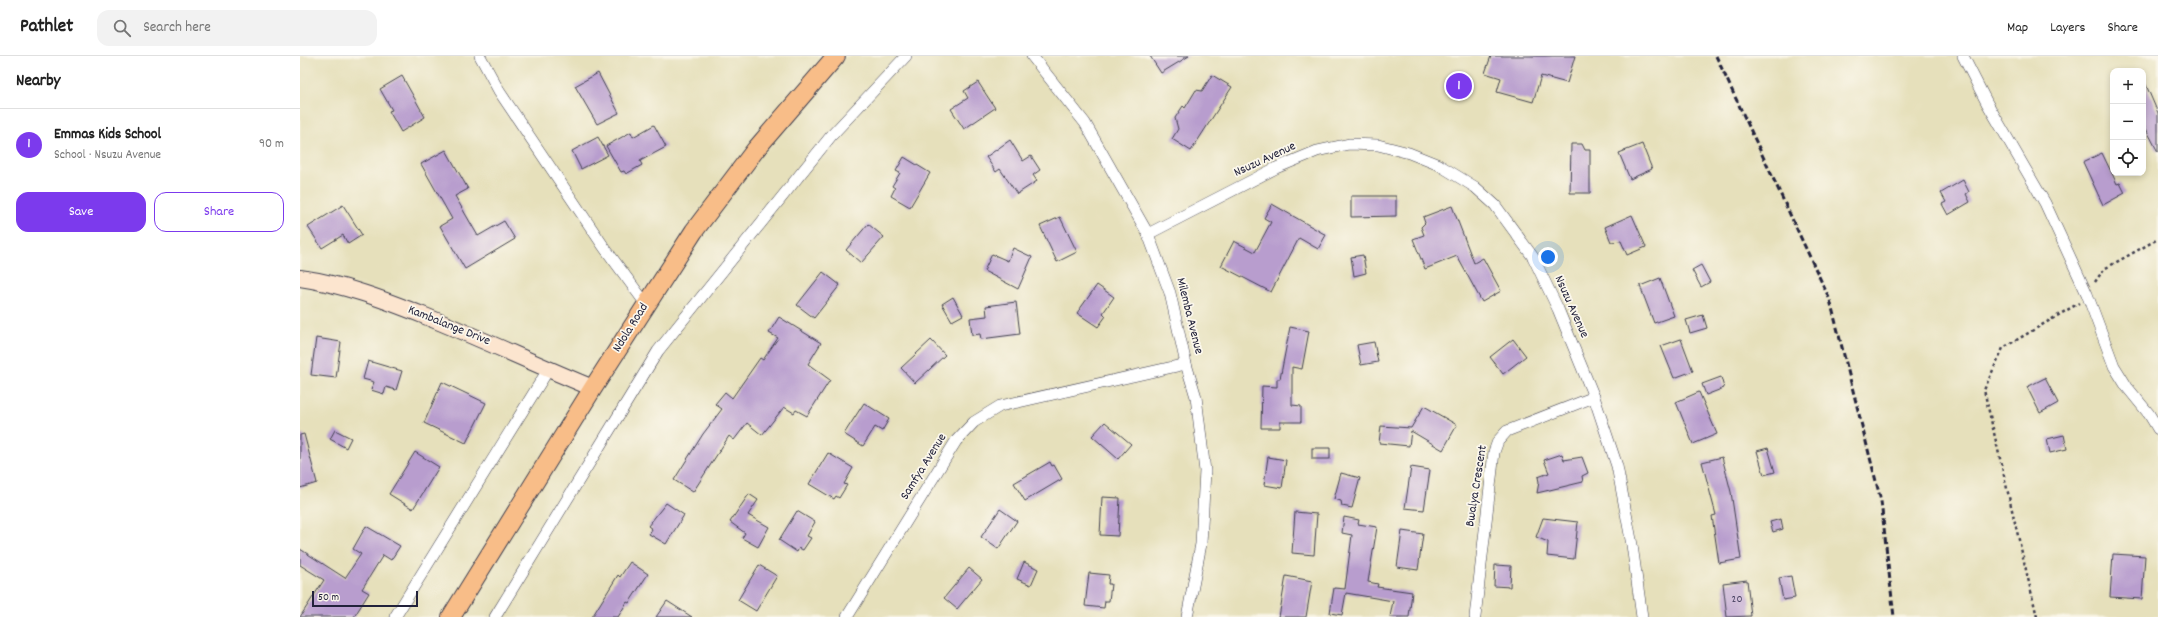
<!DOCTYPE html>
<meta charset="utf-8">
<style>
:root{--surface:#fff;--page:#f2f2f2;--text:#222;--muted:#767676;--line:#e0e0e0;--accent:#7c3aed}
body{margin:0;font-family:Dekko,sans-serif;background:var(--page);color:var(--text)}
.controls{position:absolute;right:12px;top:12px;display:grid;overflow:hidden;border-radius:8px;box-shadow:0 2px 6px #0003}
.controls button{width:36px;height:36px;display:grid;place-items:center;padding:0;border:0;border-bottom:1px solid var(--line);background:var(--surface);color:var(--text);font:20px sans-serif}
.scale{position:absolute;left:12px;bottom:10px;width:106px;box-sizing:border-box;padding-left:4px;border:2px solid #22223b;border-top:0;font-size:11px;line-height:14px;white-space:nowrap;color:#22223b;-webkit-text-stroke:3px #fbf7ec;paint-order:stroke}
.you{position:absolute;left:1248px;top:201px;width:14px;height:14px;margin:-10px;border:3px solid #fff;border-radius:50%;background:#1a73e8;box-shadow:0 0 0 6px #1a73e833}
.badge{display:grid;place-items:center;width:26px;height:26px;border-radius:50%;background:var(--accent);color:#fff;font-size:13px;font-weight:700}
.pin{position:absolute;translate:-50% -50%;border:2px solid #fff;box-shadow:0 1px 4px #0006}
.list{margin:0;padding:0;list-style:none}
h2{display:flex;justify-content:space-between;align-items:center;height:52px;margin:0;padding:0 16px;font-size:17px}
h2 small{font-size:13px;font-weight:400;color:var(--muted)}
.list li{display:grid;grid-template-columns:26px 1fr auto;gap:12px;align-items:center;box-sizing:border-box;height:72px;padding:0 16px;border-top:1px solid var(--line)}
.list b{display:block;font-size:15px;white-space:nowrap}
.list p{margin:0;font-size:13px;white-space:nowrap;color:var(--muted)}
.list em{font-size:13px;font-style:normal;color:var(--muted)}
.actions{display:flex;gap:8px;padding:12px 16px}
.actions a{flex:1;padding:9px 0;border:1px solid var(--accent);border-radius:12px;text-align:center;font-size:14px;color:var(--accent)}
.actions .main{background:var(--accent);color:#fff}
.icon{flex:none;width:22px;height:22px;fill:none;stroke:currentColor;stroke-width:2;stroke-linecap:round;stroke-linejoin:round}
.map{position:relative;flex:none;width:1858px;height:561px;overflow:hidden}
header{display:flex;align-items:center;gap:24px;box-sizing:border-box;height:56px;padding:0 20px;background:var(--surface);border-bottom:1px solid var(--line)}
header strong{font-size:19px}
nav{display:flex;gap:22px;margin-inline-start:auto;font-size:14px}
.search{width:280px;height:36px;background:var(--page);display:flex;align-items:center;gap:10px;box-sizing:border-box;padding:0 14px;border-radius:12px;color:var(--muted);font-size:15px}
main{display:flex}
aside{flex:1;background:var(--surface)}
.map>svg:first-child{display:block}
.building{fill:#b89dce}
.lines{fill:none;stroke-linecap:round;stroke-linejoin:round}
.street-casing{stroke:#3f3e4e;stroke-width:12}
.secondary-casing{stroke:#3f3e4e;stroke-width:18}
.primary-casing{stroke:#3f3e4e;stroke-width:20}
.path{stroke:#3f3e4e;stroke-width:2.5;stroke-dasharray:3 3;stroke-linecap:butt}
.street{stroke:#fff;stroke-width:11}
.secondary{stroke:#fce5cf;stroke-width:16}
.primary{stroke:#f8bd88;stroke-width:18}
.rail{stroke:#22223b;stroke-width:3;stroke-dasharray:6 3;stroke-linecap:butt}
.labels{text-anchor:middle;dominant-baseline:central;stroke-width:3.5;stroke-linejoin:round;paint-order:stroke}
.number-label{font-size:11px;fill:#484160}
.street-label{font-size:13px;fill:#22223b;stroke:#fbf7ec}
</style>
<header>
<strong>Pathlet</strong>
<div class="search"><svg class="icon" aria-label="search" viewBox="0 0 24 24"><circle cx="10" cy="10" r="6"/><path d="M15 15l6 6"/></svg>Search here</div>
<nav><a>Map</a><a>Layers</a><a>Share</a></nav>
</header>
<main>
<aside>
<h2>Nearby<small></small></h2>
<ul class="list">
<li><span class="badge">1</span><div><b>Emmas Kids School</b><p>School · Nsuzu Avenue</p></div><em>90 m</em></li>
</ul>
<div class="actions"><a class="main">Save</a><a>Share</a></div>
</aside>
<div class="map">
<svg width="1858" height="561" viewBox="0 0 1858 561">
<rect width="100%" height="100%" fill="#fbf7ec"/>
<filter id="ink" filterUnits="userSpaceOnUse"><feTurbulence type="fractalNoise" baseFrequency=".025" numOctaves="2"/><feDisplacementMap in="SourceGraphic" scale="8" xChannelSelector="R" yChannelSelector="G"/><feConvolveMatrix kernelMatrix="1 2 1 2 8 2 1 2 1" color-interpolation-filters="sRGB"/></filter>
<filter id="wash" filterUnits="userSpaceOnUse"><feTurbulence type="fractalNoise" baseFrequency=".012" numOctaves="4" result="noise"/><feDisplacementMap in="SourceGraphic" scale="16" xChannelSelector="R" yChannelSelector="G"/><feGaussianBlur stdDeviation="0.9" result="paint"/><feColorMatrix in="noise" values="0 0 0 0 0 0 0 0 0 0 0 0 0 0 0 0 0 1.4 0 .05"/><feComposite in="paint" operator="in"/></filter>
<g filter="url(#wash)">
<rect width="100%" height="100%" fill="#e6e0bb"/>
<g id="blocks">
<g class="building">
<path d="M 850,0 L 889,0 L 861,17 Z"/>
<path d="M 1191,0 L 1275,0 L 1267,27 L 1241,20 L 1233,46 L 1197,36 L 1201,22 L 1185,17 Z"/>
<path d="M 298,17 L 319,57 L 297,68 L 275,30 Z"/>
<path d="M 912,19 L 932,31 L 891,95 L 872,83 L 878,73 L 875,62 L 883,50 L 885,52 L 896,34 L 902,35 Z"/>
<path d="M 102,20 L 125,61 L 101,76 L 89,55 L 92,54 L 80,33 Z"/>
<path d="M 1843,22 L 1858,57 L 1858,96 L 1843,67 Z"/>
<path d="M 678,26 L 695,52 L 664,73 L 651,53 L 668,42 L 664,35 Z"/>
<path d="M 354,69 L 366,91 L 340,105 L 342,109 L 326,118 L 324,115 L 321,116 L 306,90 L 331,76 L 333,81 Z"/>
<path d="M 298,81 L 308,99 L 281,113 L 272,95 Z"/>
<path d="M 710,84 L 723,105 L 731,100 L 740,114 L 733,119 L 737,125 L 717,138 L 700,113 L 696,116 L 686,101 Z"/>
<path d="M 1271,88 L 1282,88 L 1285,94 L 1290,94 L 1290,137 L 1270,137 Z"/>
<path d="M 1342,88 L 1352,113 L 1330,123 L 1319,97 Z"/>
<path d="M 146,94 L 168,133 L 155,140 L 178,180 L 204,165 L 215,183 L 165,213 L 140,170 L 152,163 L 121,108 Z"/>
<path d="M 1802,97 L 1817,128 L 1820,127 L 1825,137 L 1803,149 L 1783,106 Z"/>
<path d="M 604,101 L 630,117 L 610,151 L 591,140 L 595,132 L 592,130 L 600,117 L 596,115 Z"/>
<path d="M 1663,124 L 1669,136 L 1666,138 L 1670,146 L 1648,159 L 1642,148 L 1646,146 L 1641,137 Z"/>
<path d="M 1051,140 L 1096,140 L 1096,160 L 1051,161 Z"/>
<path d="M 972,148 L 1026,179 L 1018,193 L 999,182 L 971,236 L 921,210 L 934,185 L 955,196 L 971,166 L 964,162 Z"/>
<path d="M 43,149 L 62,179 L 48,188 L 43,179 L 22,192 L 8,171 Z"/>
<path d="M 1152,150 L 1174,207 L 1183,202 L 1201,235 L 1182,246 L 1157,200 L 1125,213 L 1113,183 L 1124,179 L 1121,171 L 1125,167 L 1123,161 Z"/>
<path d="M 1332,159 L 1346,191 L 1327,199 L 1321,185 L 1311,186 L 1305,171 Z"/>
<path d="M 760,161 L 777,196 L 757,206 L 740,170 Z"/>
<path d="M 568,168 L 584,181 L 561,207 L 546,194 Z"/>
<path d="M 713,192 L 732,201 L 718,233 L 684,215 L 692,198 L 708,205 Z"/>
<path d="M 1063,199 L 1066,217 L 1054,220 L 1051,201 Z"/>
<path d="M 1401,209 L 1410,226 L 1401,231 L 1392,214 Z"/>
<path d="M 523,216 L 540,229 L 514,262 L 497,249 Z"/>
<path d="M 1360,222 L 1374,260 L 1354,267 L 1340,230 Z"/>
<path d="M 797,229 L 814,241 L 803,257 L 806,260 L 798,271 L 777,257 Z"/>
<path d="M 653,241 L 663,259 L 652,265 L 642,248 Z"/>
<path d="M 716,246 L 720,278 L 681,283 L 680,278 L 672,279 L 670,262 L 687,260 L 686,250 Z"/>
<path d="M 1403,259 L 1407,272 L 1390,277 L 1386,264 Z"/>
<path d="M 479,261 L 521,287 L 508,308 L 530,324 L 507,360 L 496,354 L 494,357 L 484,351 L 462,379 L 447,367 L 434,384 L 429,380 L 393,436 L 374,424 L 403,378 L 422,353 L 415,348 L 425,336 L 432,342 L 460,302 L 463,304 L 478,282 L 469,277 Z"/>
<path d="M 990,271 L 1009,275 L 1002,313 L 992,311 L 992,349 L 1001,350 L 1001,366 L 980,366 L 980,372 L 961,372 L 962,330 L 977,331 L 977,323 L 980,323 Z"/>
<path d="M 16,282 L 41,286 L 36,322 L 11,319 Z"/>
<path d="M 1213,283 L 1226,300 L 1203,318 L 1190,301 Z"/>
<path d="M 1381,283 L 1393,315 L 1374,322 L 1361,290 Z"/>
<path d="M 631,284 L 645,299 L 615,327 L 601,312 Z"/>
<path d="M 1074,286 L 1078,306 L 1061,309 L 1057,289 Z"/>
<path d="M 68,305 L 102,315 L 96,334 L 86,331 L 84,338 L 71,334 L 74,326 L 63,323 Z"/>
<path d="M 1421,321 L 1424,332 L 1406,339 L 1402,328 Z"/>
<path d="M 1745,322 L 1758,347 L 1740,357 L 1727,331 Z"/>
<path d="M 142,326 L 186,347 L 166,387 L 124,367 Z"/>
<path d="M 1399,336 L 1417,378 L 1393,388 L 1376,346 Z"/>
<path d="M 564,347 L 589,363 L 582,375 L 575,371 L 563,390 L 544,378 Z"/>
<path d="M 1124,350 L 1157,369 L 1143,394 L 1111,375 L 1109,390 L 1079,387 L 1081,370 L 1111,372 Z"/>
<path d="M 805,366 L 831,388 L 818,403 L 792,380 Z"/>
<path d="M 35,374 L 51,382 L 46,392 L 30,383 Z"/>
<path d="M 4,378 L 17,427 L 0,432 L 0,379 Z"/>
<path d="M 1764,379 L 1767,393 L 1750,397 L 1747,383 Z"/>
<rect x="1012" y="392" width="18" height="11"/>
<path d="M 1468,392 L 1475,416 L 1464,419 L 1457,395 Z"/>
<path d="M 115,396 L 139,411 L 113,453 L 89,438 Z"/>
<path d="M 528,397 L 553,412 L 544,428 L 547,429 L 539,442 L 536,440 L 534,443 L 509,428 Z"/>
<path d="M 1262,398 L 1264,404 L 1282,401 L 1288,417 L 1282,420 L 1283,426 L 1237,437 L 1239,426 L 1238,421 L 1249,417 L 1244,404 Z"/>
<path d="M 968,401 L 986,404 L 982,432 L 964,429 Z"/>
<path d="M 1422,401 L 1431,436 L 1441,503 L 1419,507 L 1412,460 L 1416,459 L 1402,406 Z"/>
<path d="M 750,406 L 752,410 L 754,409 L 762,423 L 725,445 L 714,427 Z"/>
<path d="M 1111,411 L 1130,414 L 1124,454 L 1105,452 Z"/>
<path d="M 1041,417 L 1060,422 L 1052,452 L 1042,450 L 1041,445 L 1034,443 Z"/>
<path d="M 449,438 L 458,444 L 448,459 L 469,471 L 458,491 L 442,482 L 445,477 L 430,466 Z"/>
<path d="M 802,441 L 820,442 L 818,480 L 800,479 Z"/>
<path d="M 366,447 L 384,459 L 366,488 L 349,478 L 352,473 L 348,470 Z"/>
<path d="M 700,453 L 717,465 L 698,493 L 681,481 Z"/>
<path d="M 497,455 L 515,466 L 507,480 L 511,482 L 503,494 L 499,492 L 497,496 L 479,484 Z"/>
<path d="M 995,456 L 1017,458 L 1014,499 L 992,497 Z"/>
<path d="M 1044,461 L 1059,464 L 1058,468 L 1077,471 L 1068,526 L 1078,528 L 1077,531 L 1112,536 L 1109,561 L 1090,561 L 1093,545 L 1046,537 L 1042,559 L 1030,557 L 1034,532 L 1045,533 L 1052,479 L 1042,477 Z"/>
<path d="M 1243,462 L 1278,466 L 1274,503 L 1247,500 L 1248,486 L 1236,481 Z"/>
<path d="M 1481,463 L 1483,473 L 1473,476 L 1470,466 Z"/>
<path d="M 66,470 L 100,490 L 91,504 L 83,499 L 62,533 L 69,537 L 54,561 L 0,561 L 24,524 L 0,509 L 0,493 L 45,522 L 61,498 L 53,493 Z"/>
<path d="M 1102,475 L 1123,478 L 1118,514 L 1097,511 Z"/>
<path d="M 1813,498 L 1845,500 L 1842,543 L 1810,541 Z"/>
<path d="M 330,506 L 348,518 L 329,547 L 327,546 L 318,561 L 292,561 L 318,519 L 320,521 Z"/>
<path d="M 724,506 L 738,513 L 731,529 L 717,523 Z"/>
<path d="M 459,509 L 477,520 L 456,555 L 438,544 Z"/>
<path d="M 1195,509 L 1211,510 L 1210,531 L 1194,530 Z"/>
<path d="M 669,512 L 682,523 L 657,553 L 644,542 Z"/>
<path d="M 789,517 L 809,519 L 808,528 L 811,528 L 809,545 L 805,545 L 804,552 L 785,550 Z"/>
<path d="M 986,520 L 1012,525 L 1006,561 L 979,561 Z"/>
<path d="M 1491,520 L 1495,542 L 1483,544 L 1479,522 Z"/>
<path d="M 1447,524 L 1451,560 L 1427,561 L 1423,527 Z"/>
<path d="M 367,545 L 392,561 L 356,561 Z"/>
</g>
</g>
</g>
<g filter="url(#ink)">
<use href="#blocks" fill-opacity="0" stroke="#3f3e4e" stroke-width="1"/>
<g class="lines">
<defs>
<g id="street">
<path d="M 180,0 L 199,35 L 304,191 L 346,248"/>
<path d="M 732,0 L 785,67 L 848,178 L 870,237 L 886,308 L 896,341 L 905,415 L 901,488 L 887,561"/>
<path d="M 1663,0 L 1687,47 L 1745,147 L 1787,238 L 1814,310 L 1827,331 L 1849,358 L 1858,373"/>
<path d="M 848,178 L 976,112 L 1017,95 L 1049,88 L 1078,89 L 1109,97 L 1139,109 L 1175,131 L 1195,149 L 1233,201 L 1258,253 L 1294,341 L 1317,410 L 1332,489 L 1342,561"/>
<path d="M 95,561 L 248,314"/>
<path d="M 195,561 L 358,295 L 531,80 L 606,0"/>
<path d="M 547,561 L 656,385 L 674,366 L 700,350 L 886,308"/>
<path d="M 1175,561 L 1194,396 L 1198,385 L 1207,375 L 1294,341"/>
</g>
<path id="secondary" d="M 0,222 C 43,228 85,244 125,260 C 182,283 237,309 293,332"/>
<path id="primary" d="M 151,561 L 293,332 L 394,175 L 456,93 L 536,0"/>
</defs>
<use href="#street" class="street-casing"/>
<use href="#secondary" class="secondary-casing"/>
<use href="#primary" class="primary-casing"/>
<g class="path">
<path d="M 1795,226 L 1804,213 L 1858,183"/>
<path d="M 1737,561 L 1684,334 L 1703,292 L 1779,247"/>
</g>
<use href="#street" class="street"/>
<use href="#secondary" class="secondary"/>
<use href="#primary" class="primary"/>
<path class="rail" d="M 1416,0 L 1530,244 L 1581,445 L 1594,561"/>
</g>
</g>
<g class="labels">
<g class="number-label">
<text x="1437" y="544">20</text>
</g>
<g class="street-label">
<text transform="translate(965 104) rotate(-25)">Nsuzu Avenue</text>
<text transform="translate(1271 251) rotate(66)">Nsuzu Avenue</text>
<text transform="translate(889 260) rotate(76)">Milemba Avenue</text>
<text transform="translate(149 270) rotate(22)">Kambalange Drive</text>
<text transform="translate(331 272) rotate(-58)">Ndola Road</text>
<text transform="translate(624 411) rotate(-58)">Samfya Avenue</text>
<text transform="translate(1177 430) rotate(-81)">Bwalya Crescent</text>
</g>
</g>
</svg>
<div class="controls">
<button>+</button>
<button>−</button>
<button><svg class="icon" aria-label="locate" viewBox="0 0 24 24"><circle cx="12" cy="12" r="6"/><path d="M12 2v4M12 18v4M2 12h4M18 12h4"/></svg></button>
</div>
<div class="scale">50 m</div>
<div class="you"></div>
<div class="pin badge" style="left:1159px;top:30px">1</div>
</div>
</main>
